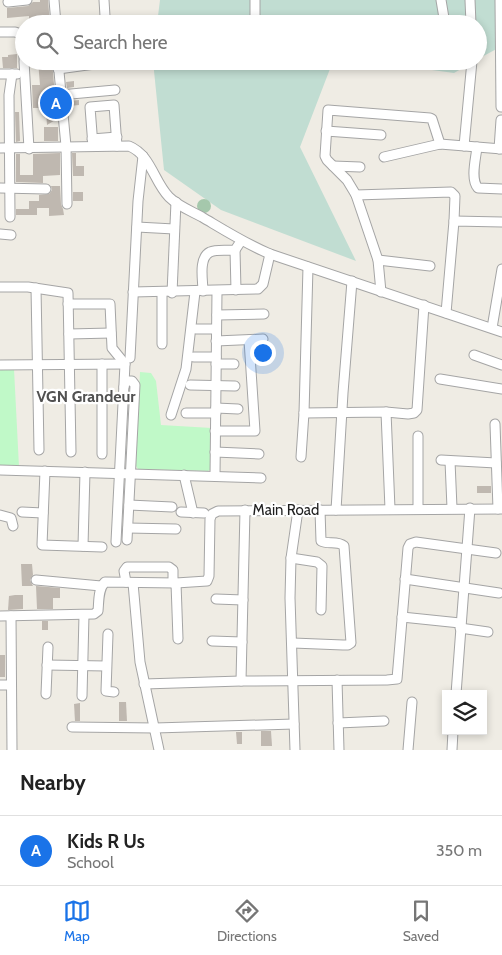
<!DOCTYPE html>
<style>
:root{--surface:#fff;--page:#f6f6f6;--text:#222;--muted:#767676;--line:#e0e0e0;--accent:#1a73e8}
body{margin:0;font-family:Cabin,sans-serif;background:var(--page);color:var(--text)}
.controls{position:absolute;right:15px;bottom:15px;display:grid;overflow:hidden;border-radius:0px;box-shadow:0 2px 8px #0003}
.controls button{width:45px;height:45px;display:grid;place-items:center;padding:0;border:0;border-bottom:1px solid var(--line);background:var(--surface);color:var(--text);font:25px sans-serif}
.you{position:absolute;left:262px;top:352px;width:18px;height:18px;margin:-12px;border:4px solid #fff;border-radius:50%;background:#1a73e8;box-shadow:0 0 0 8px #1a73e833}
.badge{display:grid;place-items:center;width:32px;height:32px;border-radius:50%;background:var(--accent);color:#fff;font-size:16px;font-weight:700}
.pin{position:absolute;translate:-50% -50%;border:2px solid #fff;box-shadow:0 1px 5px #0006}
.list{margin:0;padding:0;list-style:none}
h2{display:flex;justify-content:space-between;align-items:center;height:65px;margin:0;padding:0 20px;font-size:21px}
h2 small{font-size:16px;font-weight:400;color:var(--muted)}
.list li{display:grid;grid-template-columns:32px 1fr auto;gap:15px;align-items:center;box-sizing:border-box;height:70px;padding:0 20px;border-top:1px solid var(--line)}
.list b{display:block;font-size:19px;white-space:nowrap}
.list p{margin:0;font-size:16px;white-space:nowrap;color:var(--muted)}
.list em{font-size:16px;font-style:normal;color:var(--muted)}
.icon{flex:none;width:28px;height:28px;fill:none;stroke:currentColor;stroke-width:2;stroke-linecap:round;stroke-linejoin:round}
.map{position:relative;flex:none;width:502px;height:750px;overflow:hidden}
.search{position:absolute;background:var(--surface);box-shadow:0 2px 8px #0003;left:15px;right:15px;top:15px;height:55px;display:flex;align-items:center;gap:12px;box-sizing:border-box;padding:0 18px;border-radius:28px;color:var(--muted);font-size:19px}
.sheet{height:135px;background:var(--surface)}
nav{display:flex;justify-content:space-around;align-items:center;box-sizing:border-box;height:70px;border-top:1px solid var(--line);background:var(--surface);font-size:14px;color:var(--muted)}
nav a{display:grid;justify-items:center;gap:2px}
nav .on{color:var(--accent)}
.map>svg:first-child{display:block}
.wetland{fill:#c1ddd2}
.cemetery{fill:#a5c8ac}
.park{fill:#c0f9c8}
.building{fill:#bfb8b0}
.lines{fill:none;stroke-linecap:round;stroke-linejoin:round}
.minor-casing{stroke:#a5a5a5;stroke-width:11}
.minor{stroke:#fff;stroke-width:9}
.labels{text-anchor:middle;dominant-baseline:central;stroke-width:4.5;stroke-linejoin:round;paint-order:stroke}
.street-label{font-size:15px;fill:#1e1e1e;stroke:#fff}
.neighbourhood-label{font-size:16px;font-weight:bold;fill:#515151;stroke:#fff}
</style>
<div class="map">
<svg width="502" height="750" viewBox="0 0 502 750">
<rect width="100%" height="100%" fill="#efece4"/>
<g class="wetland">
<path d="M 160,0 L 502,0 L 502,46 L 478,59 L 478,24 L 157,24 Z"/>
<path d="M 153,61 L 333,61 L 300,147 L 356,261 L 221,210 L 164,170 Z"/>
<path d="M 366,61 L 475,61 L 454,73 Z"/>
</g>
<circle class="cemetery" cx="204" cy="206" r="7"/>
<g class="park">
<path d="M 0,369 L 14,369 L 19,467 L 0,466 Z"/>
<path d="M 140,372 L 151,373 L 156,381 L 161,425 L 212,428 L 211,469 L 208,471 L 138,469 L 136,466 Z"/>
</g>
<g class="building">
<path d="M 40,0 L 48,0 L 50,24 L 29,24 L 29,16 L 7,18 L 7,8 L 28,6 L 33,2 L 40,2 Z"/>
<path d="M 17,54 L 17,68 L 3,68 L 2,57 L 8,57 L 8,55 Z"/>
<path d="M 38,61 L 52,61 L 57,119 L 47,125 L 46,112 L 42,112 L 42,108 L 33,108 L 32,85 L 40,85 Z"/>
<path d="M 74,81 L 74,87 L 67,88 L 66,82 Z"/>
<path d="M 79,100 L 79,105 L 69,106 L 68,101 Z"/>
<path d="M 15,112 L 19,112 L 20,141 L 16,142 Z"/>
<rect x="44" y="127" width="14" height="14"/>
<path d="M 60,153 L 60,175 L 43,176 L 43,183 L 16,182 L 16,154 L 20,154 L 20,175 L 33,175 L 33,154 Z"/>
<path d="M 72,153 L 76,153 L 76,166 L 84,166 L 84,176 L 73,176 Z"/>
<path d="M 51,186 L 60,186 L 61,204 L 63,209 L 64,215 L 49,216 L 49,208 L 37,208 L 37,215 L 16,215 L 16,209 L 29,209 L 29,201 L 39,201 L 39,195 L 49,194 L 52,190 Z"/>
<rect x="73" y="192" width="10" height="9"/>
<rect x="477" y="486" width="14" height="7"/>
<path d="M 21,564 L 32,564 L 33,575 L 30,580 L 33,586 L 22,586 Z"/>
<path d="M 36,586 L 60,588 L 60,598 L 53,598 L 53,609 L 37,609 Z"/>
<path d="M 15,595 L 23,595 L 23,609 L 8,610 L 9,596 Z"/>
<rect x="42" y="621" width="6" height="9"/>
<rect x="0" y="655" width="5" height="22"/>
<path d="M 119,702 L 126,702 L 127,721 L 119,721 Z"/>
<path d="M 80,703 L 80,721 L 75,721 L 74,704 Z"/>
<path d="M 261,731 L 271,731 L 272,746 L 261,746 Z"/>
<path d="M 236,732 L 242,732 L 242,744 L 237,744 Z"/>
</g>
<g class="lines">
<defs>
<g id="minor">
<path d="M 54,0 L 56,24"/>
<path d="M 255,0 L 255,24"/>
<path d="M 441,0 L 445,24"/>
<path d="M 470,0 L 471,24"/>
<path d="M 500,0 L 501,107"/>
<path d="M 8,2 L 27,0"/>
<path d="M 102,24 L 105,16 L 104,0"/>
<path d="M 0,32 L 15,32 L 21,34 L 23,40 L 24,58"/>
<path d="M 24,61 L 29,149"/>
<path d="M 58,61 L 66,146 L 67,204"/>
<path d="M 58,69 L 102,63"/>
<path d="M 0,74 L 17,74"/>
<path d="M 60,95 L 115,90"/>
<path d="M 326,131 L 381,135"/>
<path d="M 92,139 L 117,137"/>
<path d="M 93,146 L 90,107 L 114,105 L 117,146"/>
<path d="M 464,146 L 472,61"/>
<path d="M 477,147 C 476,158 470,179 478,188 L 502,189"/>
<path d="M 0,148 L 129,146 C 151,155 154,182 169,197 C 178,206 191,211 202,217 C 224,230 246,244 270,254 L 502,332"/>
<path d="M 499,149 L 501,120"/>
<path d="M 384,157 L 440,144 L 502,149"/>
<path d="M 333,166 L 360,167"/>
<path d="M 0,188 L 46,189"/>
<path d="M 356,195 L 451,192 L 455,196 L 454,221"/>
<path d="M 10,217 L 9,95 L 12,74"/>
<path d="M 137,227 L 174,229"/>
<path d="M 0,234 L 11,235"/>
<path d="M 235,250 L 236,290"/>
<path d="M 378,260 L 430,266"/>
<path d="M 0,287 L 28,287 L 68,293 L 71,452"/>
<path d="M 36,288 L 39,450"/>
<path d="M 203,291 C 203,281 198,258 210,252 C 217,249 228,251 235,250 L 241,241"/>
<path d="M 133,292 L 258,289 L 263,284 L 270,254"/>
<path d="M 381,292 L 378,260 L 356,195 L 347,180 L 327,160 L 325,156 L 328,110 L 430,118 L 432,119 L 440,144"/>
<path d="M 162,293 L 162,344"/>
<path d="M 172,293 L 176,202"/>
<path d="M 68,304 L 110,304 L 112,348 L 125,364 L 116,542"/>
<path d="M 446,313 L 454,221 L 502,222"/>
<path d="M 217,315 L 264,314"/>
<path d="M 492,328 L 502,269"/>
<path d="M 196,329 L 216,329"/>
<path d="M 69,334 L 111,333"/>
<path d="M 216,341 L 263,339"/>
<path d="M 474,355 L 502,365"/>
<path d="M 194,357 L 216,357"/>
<path d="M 130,358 L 138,201 L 143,156"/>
<path d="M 102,364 L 102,454"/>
<path d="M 216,364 L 234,364"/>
<path d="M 0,365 L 125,364"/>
<path d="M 440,379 L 502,389"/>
<path d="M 190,385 L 235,386"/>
<path d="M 124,387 L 125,383 L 128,381 L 132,381 L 135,385 L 127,540"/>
<path d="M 216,408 L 238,409"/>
<path d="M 386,412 L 390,509"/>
<path d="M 186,413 L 216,413"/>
<path d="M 304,413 L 386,412 L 408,414 L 414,413 L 417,410 L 424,305"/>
<path d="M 171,415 L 186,369 L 195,292"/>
<path d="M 495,424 L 498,509"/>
<path d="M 215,431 L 255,431 L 249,340"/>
<path d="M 418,436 L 418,509"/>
<path d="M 215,452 L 259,454"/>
<path d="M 301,457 L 304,413 L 308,267"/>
<path d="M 441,460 L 496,463"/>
<path d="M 450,461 L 452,508"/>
<path d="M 0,470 L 261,478"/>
<path d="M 45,471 L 42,545 L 102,547"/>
<path d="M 184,475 L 193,513"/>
<path d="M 215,476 L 217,291"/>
<path d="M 129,505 L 172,507"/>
<path d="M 336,510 L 343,393 L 352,281"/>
<path d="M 22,512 L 43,513"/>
<path d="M 181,512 L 204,513"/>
<path d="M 0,515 L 11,518 L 13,526"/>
<path d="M 128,528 L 176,529"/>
<path d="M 83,546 L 85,472"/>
<path d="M 291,558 L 317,562 L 322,566 L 321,610"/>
<path d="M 405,579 L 499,593"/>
<path d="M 36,580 L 101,586"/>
<path d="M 126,582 L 124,571 L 127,567 L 169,567 L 173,570 L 173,583"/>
<path d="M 133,583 L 140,662 L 159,750"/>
<path d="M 176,583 L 178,639"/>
<path d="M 216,599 L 243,600"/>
<path d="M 0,616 L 94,614 L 98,611 C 99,601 98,589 105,582 L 176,583 L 207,581 L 209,576 L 210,519 L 212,514 L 218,511 L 502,509"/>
<path d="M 11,616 L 12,750"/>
<path d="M 402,617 L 460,623"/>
<path d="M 460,628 L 488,632"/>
<path d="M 108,634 L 106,691 L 114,692"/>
<path d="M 212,641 L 242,642"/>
<path d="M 293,643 L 343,645 L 348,645 L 351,643 L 344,546 C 337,540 328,545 321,541 L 320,510"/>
<path d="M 47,665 L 106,666"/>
<path d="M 337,680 L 339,750"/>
<path d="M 241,681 L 245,510"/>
<path d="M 144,684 L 241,681 L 387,680 L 397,679 L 408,548 L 410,544 L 416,542 L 496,553"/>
<path d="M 0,685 L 11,685"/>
<path d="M 46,694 L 48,647"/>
<path d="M 456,694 L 470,508"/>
<path d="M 82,696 L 84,615"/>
<path d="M 338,723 L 384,721"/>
<path d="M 72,727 L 155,728 L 294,724"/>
<path d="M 295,750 L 290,598 L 291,558 L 298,510"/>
<path d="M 408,750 L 412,702"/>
<path d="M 452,750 L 453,731"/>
</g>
</defs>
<use href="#minor" class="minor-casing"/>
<use href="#minor" class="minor"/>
</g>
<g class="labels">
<g class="street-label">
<text x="286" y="510">Main Road</text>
</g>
<g class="neighbourhood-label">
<text x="86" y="396">VGN Grandeur</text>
</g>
</g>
</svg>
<div class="controls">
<button><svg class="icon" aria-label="layers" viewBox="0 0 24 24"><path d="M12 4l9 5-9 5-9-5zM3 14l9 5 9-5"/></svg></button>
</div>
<div class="you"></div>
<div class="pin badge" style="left:56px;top:103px">A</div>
<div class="search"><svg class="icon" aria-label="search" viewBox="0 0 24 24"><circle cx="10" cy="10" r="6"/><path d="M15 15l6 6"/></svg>Search here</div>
</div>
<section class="sheet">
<h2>Nearby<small></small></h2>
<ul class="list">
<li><span class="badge">A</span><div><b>Kids R Us</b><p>School</p></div><em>350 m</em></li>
</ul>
</section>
<nav>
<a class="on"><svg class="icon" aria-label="map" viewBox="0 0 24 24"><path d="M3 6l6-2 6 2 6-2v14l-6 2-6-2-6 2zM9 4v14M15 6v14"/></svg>Map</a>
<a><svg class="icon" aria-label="directions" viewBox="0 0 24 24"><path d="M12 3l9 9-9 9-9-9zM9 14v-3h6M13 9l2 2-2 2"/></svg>Directions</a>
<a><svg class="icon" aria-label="saved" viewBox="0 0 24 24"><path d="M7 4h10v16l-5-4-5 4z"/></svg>Saved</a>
</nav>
